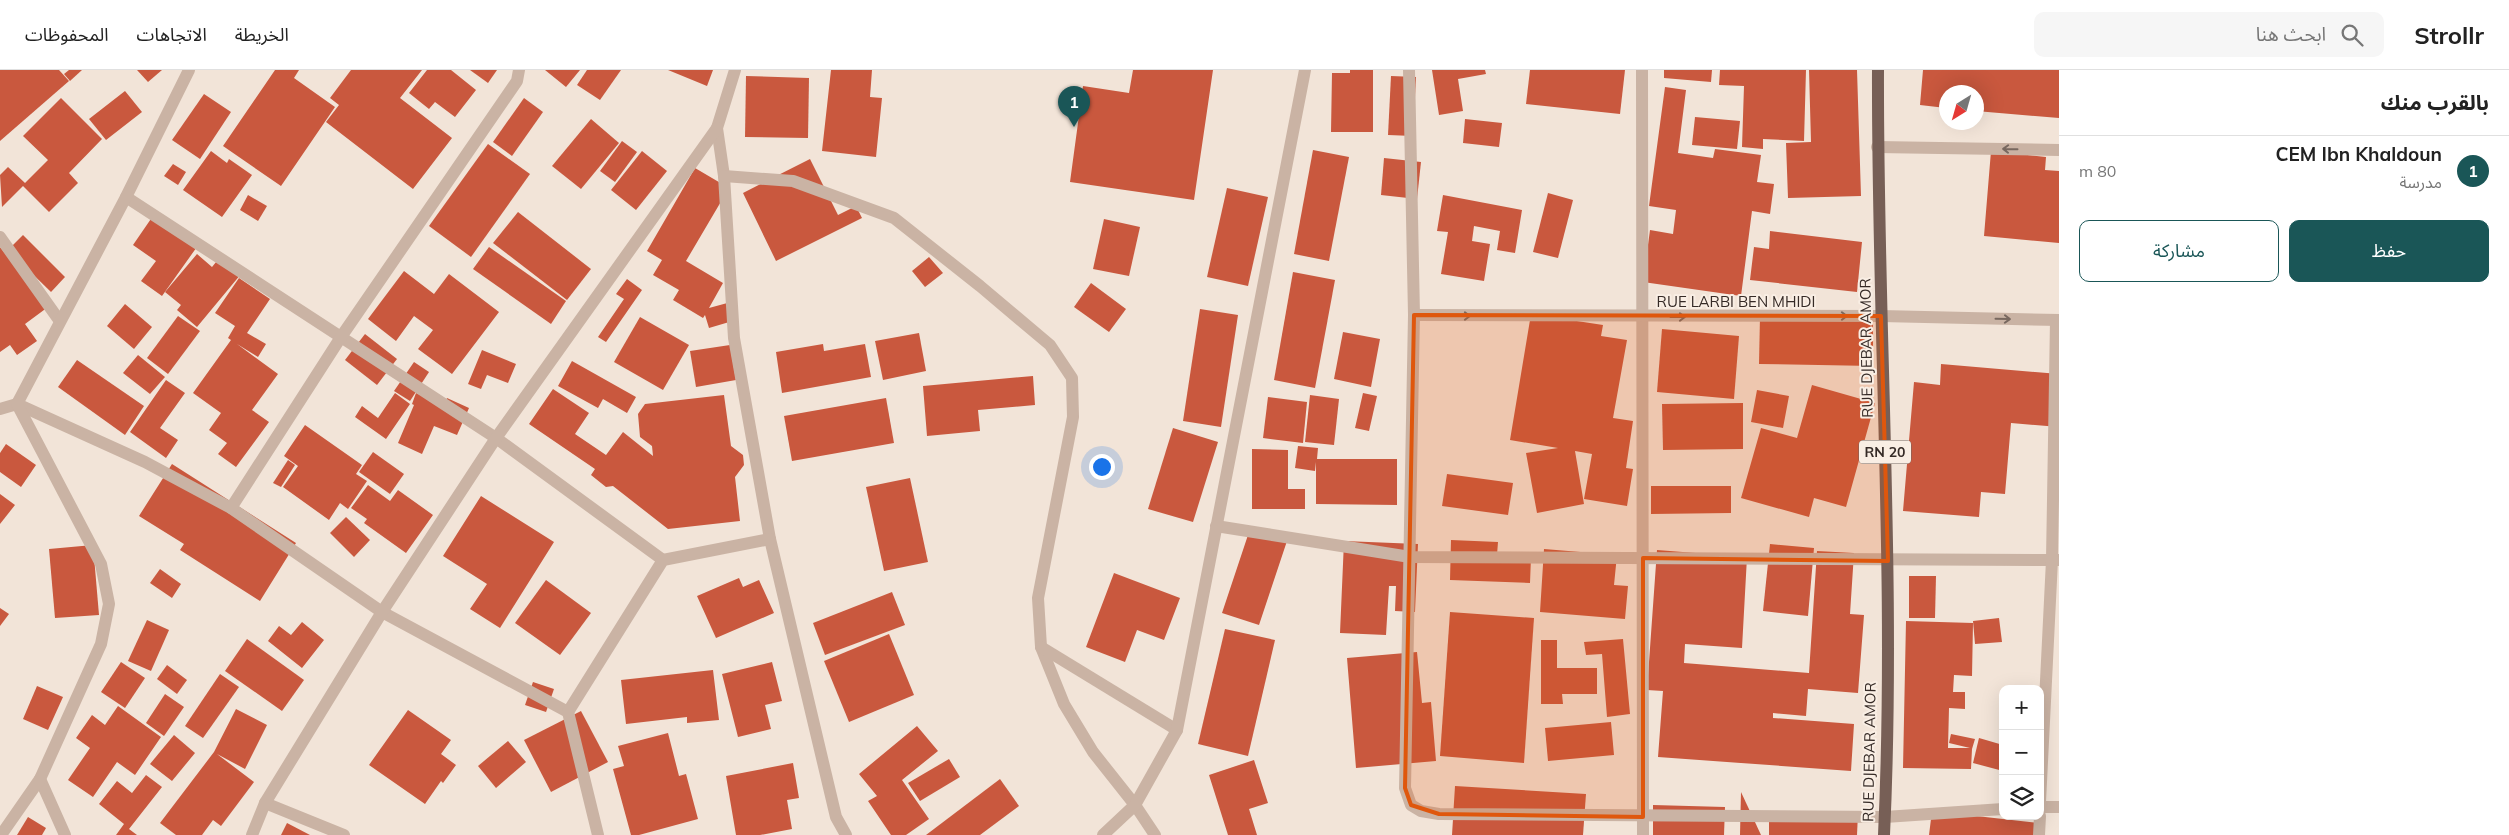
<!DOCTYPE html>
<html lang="ar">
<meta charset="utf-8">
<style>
:root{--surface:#fff;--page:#f6f6f6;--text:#222;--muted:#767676;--line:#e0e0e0;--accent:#1a5657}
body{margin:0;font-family:Mulish,"Noto Sans Arabic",sans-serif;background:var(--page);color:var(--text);direction:rtl}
.controls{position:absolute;right:15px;bottom:15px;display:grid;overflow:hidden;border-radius:10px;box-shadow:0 5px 20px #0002}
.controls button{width:45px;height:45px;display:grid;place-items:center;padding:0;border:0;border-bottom:1px solid var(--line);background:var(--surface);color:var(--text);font:25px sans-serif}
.compass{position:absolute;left:1939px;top:15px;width:45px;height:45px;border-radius:50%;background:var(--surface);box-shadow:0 5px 20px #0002;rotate:217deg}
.you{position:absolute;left:1101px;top:396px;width:18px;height:18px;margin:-12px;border:4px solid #fff;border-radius:50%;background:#1a73e8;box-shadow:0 0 0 8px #1a73e833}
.badge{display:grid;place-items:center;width:32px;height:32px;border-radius:50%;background:var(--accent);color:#fff;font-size:16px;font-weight:700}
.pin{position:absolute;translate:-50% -41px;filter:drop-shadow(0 1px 2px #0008)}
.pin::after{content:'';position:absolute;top:26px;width:18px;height:15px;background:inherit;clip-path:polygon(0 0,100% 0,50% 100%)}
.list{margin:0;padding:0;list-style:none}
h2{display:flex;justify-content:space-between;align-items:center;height:65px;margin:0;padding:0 20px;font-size:21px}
h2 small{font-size:16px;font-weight:400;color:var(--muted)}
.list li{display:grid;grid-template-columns:32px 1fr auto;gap:15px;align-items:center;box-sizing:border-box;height:70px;padding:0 20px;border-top:1px solid var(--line)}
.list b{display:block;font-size:19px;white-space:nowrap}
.list p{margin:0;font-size:16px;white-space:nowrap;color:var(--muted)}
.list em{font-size:16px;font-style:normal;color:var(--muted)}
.actions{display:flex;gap:10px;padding:15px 20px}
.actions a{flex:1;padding:11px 0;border:1px solid var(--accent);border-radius:10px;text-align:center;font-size:18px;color:var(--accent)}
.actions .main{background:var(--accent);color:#fff}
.icon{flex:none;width:28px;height:28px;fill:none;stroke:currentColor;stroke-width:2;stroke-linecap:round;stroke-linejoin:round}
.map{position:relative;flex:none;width:2059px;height:765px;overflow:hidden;direction:ltr}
header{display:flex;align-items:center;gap:30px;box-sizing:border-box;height:70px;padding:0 25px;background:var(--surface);border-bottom:1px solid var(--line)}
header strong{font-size:24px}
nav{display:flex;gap:28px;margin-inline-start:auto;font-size:18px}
.search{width:350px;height:45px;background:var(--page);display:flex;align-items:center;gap:12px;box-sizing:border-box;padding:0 18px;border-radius:10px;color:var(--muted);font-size:19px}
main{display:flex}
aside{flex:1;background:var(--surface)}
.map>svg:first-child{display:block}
.building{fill:#c9583e}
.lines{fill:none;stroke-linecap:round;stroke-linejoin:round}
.minor{stroke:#cab3a4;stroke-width:12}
.major{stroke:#775f56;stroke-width:12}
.oneway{stroke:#78685f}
.marked{fill:#df570d;fill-opacity:0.2;stroke:#df570d;stroke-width:4;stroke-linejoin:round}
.labels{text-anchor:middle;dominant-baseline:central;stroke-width:4;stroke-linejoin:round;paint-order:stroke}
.shield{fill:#f9eee4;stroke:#70655f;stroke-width:1}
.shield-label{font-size:14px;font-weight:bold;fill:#352a26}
.street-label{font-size:15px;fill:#352a26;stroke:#f9eee4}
</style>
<header>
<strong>Strollr</strong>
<div class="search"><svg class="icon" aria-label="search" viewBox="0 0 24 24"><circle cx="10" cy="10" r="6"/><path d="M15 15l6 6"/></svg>ابحث هنا</div>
<nav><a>الخريطة</a><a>الاتجاهات</a><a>المحفوظات</a></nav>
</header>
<main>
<aside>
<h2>بالقرب منك<small></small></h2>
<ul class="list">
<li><span class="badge">1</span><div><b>CEM Ibn Khaldoun</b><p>مدرسة</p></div><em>80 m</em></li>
</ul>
<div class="actions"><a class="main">حفظ</a><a>مشاركة</a></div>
</aside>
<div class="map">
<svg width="2059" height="765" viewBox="0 0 2059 765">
<rect width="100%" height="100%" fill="#f2e4d8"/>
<g class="building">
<path d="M 0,0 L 59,0 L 69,11 L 0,71 Z"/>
<path d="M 69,0 L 82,0 L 70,11 L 64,4 Z"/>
<path d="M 137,0 L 162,0 L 148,12 Z"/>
<path d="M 275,0 L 299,0 L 294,8 L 335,37 L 281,116 L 223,76 Z"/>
<path d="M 351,0 L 422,0 L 400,28 L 452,68 L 413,119 L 326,52 L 339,35 L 330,28 Z"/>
<path d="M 427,0 L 451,0 L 476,20 L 455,47 L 435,32 L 429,39 L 409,23 Z"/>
<path d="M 470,0 L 497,0 L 488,13 Z"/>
<path d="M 545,0 L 580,0 L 566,17 Z"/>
<path d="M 587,0 L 621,0 L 600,30 L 577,15 Z"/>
<path d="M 668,0 L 713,0 L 707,16 Z"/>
<path d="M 831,0 L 872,0 L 870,27 L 882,28 L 876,87 L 822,81 Z"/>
<path d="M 1133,0 L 1213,0 L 1194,130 L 1070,112 L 1083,16 L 1129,23 Z"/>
<path d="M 1350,0 L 1373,0 L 1373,62 L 1331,62 L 1332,3 L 1350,3 Z"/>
<path d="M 1432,0 L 1485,0 L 1486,4 L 1458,9 L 1463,41 L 1439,45 Z"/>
<path d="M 1530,0 L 1625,0 L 1620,44 L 1526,34 Z"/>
<path d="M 1664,0 L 1712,0 L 1711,12 L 1664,8 Z"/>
<path d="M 1720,0 L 1806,0 L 1804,71 L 1763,69 L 1763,79 L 1742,77 L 1744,16 L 1719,15 Z"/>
<path d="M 1809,0 L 1857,0 L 1861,126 L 1788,128 L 1786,73 L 1811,72 Z"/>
<path d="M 1923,0 L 2059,0 L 2059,48 L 1976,41 L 1976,22 L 1946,22 L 1946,38 L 1920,35 Z"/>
<path d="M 746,6 L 809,8 L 808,68 L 745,67 Z"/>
<path d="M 1391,6 L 1416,7 L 1413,66 L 1388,65 Z"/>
<path d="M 1665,17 L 1686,20 L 1678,83 L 1713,88 L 1715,79 L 1761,85 L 1757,112 L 1774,114 L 1770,144 L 1752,141 L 1741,226 L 1643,212 L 1650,160 L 1673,164 L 1676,140 L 1649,136 Z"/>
<path d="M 125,21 L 142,42 L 106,70 L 89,49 Z"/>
<path d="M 204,24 L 231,42 L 200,89 L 172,70 Z"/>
<path d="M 61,28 L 102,69 L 69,103 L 78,113 L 49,142 L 23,116 L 2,137 L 0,105 L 8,97 L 25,113 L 48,90 L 23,66 Z"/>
<path d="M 524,28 L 543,42 L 512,86 L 493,72 Z"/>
<path d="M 1695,47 L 1740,51 L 1737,79 L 1692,75 Z"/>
<path d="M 591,49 L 619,73 L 581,119 L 552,96 Z"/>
<path d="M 1465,49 L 1502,53 L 1499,77 L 1463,73 Z"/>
<path d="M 622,71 L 637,82 L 615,112 L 600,101 Z"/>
<path d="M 488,74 L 530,104 L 471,187 L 429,156 Z"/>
<path d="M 1313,80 L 1349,87 L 1329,191 L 1294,184 Z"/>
<path d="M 211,81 L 227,93 L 229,89 L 252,105 L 222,147 L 183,120 Z"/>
<path d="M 642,81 L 667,101 L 636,140 L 611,120 Z"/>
<path d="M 1991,81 L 2046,87 L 2045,100 L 2059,101 L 2059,173 L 1984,166 Z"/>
<path d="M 1384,88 L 1421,92 L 1417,129 L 1381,125 Z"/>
<path d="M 810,89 L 838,145 L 856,136 L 862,148 L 776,191 L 743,123 Z"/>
<path d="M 173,94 L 186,102 L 178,115 L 164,106 Z"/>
<path d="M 695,98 L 729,118 L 686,191 L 723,213 L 709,238 L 731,232 L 736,250 L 709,258 L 705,245 L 703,248 L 673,230 L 679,220 L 653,205 L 662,190 L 647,181 Z"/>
<path d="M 1227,118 L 1268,127 L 1248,216 L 1207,207 Z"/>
<path d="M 1548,123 L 1573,130 L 1558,188 L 1533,182 Z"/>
<path d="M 248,125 L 267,136 L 258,151 L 240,140 Z"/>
<path d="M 1443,125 L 1522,140 L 1515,183 L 1497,180 L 1500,161 L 1474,156 L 1472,171 L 1490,174 L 1484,211 L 1441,204 L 1448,162 L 1437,161 Z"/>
<path d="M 518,142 L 591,199 L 567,230 L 493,173 Z"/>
<path d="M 155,143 L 199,174 L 162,226 L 141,211 L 156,191 L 133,175 Z"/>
<path d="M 1104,149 L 1140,157 L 1129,206 L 1093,199 Z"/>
<path d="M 1770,161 L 1862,172 L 1857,222 L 1750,210 L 1754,177 L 1769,179 Z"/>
<path d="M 23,165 L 65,207 L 51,222 L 8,180 Z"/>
<path d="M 0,177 L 48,237 L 25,254 L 37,271 L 17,285 L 10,275 L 0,282 Z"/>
<path d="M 489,177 L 566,231 L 551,254 L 473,199 Z"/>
<path d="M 197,184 L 212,197 L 221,186 L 241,204 L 197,257 L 177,240 L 181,235 L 165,222 Z"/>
<path d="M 929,187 L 943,203 L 925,217 L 912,201 Z"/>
<path d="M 404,201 L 434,224 L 449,204 L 499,242 L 452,304 L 418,279 L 433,260 L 414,246 L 396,271 L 368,249 Z"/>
<path d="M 1293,202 L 1335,210 L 1315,318 L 1274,310 Z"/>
<path d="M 239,208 L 270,229 L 247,263 L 266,274 L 258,287 L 237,274 L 278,304 L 252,340 L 269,352 L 236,397 L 218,384 L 227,373 L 209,360 L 221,343 L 193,323 L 231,270 L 228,268 L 235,256 L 215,243 Z"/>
<path d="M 627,209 L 642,220 L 606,272 L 598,267 L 624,229 L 616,224 Z"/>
<path d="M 1091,213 L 1126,239 L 1109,262 L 1074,237 Z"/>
<path d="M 125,234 L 152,257 L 134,279 L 107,256 Z"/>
<path d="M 1200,239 L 1238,245 L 1221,357 L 1183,351 Z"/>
<path d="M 1531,244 L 1603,255 L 1601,266 L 1627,270 L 1613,348 L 1633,351 L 1626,398 L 1633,399 L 1627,436 L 1584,429 L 1592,384 L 1575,381 L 1584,434 L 1537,443 L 1526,383 L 1558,378 L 1510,370 Z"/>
<path d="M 178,246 L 200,261 L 168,304 L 147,288 Z"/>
<path d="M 1760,246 L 1873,246 L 1873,296 L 1759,294 Z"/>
<path d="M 640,247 L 689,275 L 663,320 L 614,292 Z"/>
<path d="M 1662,259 L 1739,266 L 1734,329 L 1657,322 Z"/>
<path d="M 1343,262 L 1380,269 L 1371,317 L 1334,309 Z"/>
<path d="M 919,263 L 926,301 L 883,310 L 875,271 Z"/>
<path d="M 365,264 L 397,289 L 377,315 L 345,290 Z"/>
<path d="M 823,274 L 824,281 L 865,274 L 871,307 L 782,323 L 776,282 Z"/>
<path d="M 730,275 L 736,310 L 696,317 L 690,281 Z"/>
<path d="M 482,280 L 516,294 L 508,313 L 487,305 L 481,319 L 468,314 Z"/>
<path d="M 138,285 L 165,307 L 150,324 L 123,303 Z"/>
<path d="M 77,290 L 144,336 L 125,365 L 58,317 Z"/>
<path d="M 572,291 L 636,327 L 627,343 L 603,329 L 598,338 L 558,316 Z"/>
<path d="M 414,292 L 429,302 L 410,331 L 394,321 Z"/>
<path d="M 1941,294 L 2059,304 L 2059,357 L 2011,353 L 2005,424 L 1981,422 L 1979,447 L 1903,441 L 1914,312 L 1940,315 Z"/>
<path d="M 1033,306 L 1035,335 L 978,340 L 980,361 L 927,366 L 923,316 Z"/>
<path d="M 166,310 L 185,323 L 160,358 L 178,370 L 166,388 L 130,362 Z"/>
<path d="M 1812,315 L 1875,333 L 1846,437 L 1814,428 L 1809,447 L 1741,428 L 1761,358 L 1797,368 Z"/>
<path d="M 553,319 L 589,343 L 575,364 L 606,385 L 623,362 L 653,386 L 652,376 L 640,367 L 638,344 L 645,334 L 724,325 L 731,376 L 743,385 L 744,395 L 735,407 L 740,451 L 668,459 L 613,416 L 606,417 L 591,405 L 595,399 L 529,354 Z"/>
<path d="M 1757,320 L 1789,326 L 1783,358 L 1751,352 Z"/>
<path d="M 395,323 L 410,334 L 386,369 L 355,347 L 362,336 L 378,348 Z"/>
<path d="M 416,323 L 444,335 L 447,328 L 469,338 L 457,365 L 434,356 L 422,384 L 398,373 L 414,335 L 412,334 Z"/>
<path d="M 1363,323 L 1377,326 L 1369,361 L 1355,358 Z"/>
<path d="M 1310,325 L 1339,329 L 1334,375 L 1305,372 Z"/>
<path d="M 1268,327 L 1307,332 L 1303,373 L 1263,368 Z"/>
<path d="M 886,328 L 894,373 L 792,391 L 784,346 Z"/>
<path d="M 1743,333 L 1743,379 L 1663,380 L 1662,334 Z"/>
<path d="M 305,355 L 362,395 L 356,404 L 367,411 L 348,439 L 340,433 L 329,450 L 283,417 L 298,396 L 284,386 Z"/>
<path d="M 1173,358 L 1218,372 L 1193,452 L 1148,439 Z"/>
<path d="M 6,374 L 36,395 L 21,417 L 0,402 L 0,383 Z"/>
<path d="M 1298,376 L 1318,378 L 1317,389 L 1397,389 L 1397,435 L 1316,434 L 1316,392 L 1315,401 L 1295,398 Z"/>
<path d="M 1252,379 L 1288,380 L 1288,419 L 1305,419 L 1305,439 L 1252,439 Z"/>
<path d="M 373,382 L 404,404 L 390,424 L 359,402 Z"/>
<path d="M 288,390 L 295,395 L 281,417 L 273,413 Z"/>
<path d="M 172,394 L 296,473 L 260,531 L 180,480 L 184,474 L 139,446 Z"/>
<path d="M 1447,404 L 1513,413 L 1508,445 L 1442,436 Z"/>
<path d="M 910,408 L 928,492 L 884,501 L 866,417 Z"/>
<path d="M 368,415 L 390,431 L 398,420 L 433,445 L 406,483 L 364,453 L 367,449 L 351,438 Z"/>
<path d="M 1651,416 L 1731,416 L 1731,443 L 1651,444 Z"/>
<path d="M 0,424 L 15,435 L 0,454 Z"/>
<path d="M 481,426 L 554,472 L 500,558 L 470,539 L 487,514 L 443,486 Z"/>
<path d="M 346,447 L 370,470 L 354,487 L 330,463 Z"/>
<path d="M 1250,459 L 1287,471 L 1259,555 L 1222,543 Z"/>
<path d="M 1451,470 L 1498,472 L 1497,485 L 1531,487 L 1530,513 L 1450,510 Z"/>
<path d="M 1344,471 L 1418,474 L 1415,542 L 1395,541 L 1396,516 L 1389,516 L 1386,565 L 1340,563 Z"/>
<path d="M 1770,474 L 1814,478 L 1808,546 L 1763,541 Z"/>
<path d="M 93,475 L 99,545 L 55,548 L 49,479 Z"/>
<path d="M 1544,479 L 1617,485 L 1614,515 L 1628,516 L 1625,549 L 1540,542 Z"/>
<path d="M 1657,480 L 1747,487 L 1742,578 L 1685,574 L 1684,593 L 1809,603 L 1817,481 L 1854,483 L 1850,544 L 1864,545 L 1858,623 L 1808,619 L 1806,646 L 1773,643 L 1773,648 L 1854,654 L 1851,701 L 1658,687 L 1663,621 L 1647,620 Z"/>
<path d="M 160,499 L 181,514 L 172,528 L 150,513 Z"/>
<path d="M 1114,503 L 1180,528 L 1164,570 L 1137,560 L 1125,592 L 1086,577 Z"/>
<path d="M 1909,506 L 1936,506 L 1935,548 L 1909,548 Z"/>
<path d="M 739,508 L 743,517 L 759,510 L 774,543 L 716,568 L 697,526 Z"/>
<path d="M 546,510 L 591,543 L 560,585 L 515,553 Z"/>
<path d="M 892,522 L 905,555 L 825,585 L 813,553 Z"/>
<path d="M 0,538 L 9,544 L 0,556 Z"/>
<path d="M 1450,542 L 1534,548 L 1524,693 L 1440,686 Z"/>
<path d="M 1999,548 L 2002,572 L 1975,574 L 1973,551 Z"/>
<path d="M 147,550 L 169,560 L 151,601 L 128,591 Z"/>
<path d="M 1906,551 L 1973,553 L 1972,606 L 1954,605 L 1953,622 L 1965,622 L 1965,639 L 1949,638 L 1948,678 L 1970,678 L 1949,673 L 1951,664 L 1975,669 L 1972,679 L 1971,699 L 1903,698 Z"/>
<path d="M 302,552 L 324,570 L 302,598 L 268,571 L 279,556 L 291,565 Z"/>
<path d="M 1225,559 L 1275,570 L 1248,686 L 1198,674 Z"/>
<path d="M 889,564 L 914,625 L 849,652 L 824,591 Z"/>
<path d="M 247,569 L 304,610 L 282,641 L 225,601 Z"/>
<path d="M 1623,569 L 1630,644 L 1607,647 L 1602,584 L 1586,585 L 1584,572 Z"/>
<path d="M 1541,570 L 1557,570 L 1557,598 L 1597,598 L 1597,624 L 1562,624 L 1563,634 L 1541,634 Z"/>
<path d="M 1417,582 L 1422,633 L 1431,632 L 1436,691 L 1356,698 L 1347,588 Z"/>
<path d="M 121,592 L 145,608 L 125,638 L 101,622 Z"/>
<path d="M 772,592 L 782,631 L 765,635 L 771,659 L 738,667 L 722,604 Z"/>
<path d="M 167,595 L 187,610 L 177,624 L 157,609 Z"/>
<path d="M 713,600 L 719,650 L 687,653 L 687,647 L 626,654 L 621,610 Z"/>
<path d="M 220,604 L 239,617 L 203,668 L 185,656 Z"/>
<path d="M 533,612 L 554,619 L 546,642 L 525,635 Z"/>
<path d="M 37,616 L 63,627 L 48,660 L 23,649 Z"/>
<path d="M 165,624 L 184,637 L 164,666 L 146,653 Z"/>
<path d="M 118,636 L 161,667 L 135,705 L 117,692 L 93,727 L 68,710 L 90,678 L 76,668 L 92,645 L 105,655 Z"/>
<path d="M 236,639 L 267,655 L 245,699 L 217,684 L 254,712 L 221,756 L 213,750 L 202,765 L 176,765 L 160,753 L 214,682 Z"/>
<path d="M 408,640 L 451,670 L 441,684 L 456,695 L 443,713 L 441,711 L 425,734 L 369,695 Z"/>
<path d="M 581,641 L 608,692 L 551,722 L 524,670 Z"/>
<path d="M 1611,652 L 1614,685 L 1548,691 L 1545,658 Z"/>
<path d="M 917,656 L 938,681 L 902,710 L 929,749 L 906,765 L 891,765 L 868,731 L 877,726 L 859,704 Z"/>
<path d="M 668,663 L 679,706 L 686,704 L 698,749 L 639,765 L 631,765 L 613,699 L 624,696 L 618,676 Z"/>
<path d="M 174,665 L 195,683 L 172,711 L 150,694 Z"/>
<path d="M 1979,668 L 2003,675 L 2003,701 L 1973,693 Z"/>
<path d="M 508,671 L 526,692 L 496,718 L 478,696 Z"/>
<path d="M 949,689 L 960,707 L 920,731 L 908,713 Z"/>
<path d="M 1254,690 L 1268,733 L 1249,739 L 1257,765 L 1228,765 L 1209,705 Z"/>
<path d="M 793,693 L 799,728 L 787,730 L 792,759 L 760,765 L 736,765 L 726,706 Z"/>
<path d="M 146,705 L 162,717 L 129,759 L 137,765 L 116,765 L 124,754 L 99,734 L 117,711 L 132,723 Z"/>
<path d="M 1000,709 L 1019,736 L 980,765 L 926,765 Z"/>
<path d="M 1455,716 L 1586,724 L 1583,765 L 1452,765 Z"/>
<path d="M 1741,722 L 1761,765 L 1740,765 Z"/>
<path d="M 1653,735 L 1725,737 L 1724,765 L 1653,765 Z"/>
<path d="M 1769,741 L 1858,743 L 1857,765 L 1769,765 Z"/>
<path d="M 1932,741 L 2039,753 L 2038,765 L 1929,765 Z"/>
<path d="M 28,747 L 46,758 L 42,765 L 17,765 Z"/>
<path d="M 287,753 L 310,765 L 281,765 Z"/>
</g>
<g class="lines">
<g class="minor">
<path d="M 735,0 L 717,58 L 724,106 L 734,268 L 770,469 L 836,747 L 846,765"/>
<path d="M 1409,0 L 1414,245 L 1405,718 L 1411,735 L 1421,741 L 1439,744 L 1885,747 L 2003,739"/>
<path d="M 1642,0 L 1643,765"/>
<path d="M 1877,77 L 2059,80"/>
<path d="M 724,106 L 793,111 L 894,148 L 980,216 L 1050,275 L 1072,308 L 1073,347 L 1038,528 L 1041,577 L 1064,634 L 1093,682 L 1135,735 L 1155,765"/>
<path d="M 126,127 L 496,368 L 663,490"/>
<path d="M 0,167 L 59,250"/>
<path d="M 1414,245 L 1881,246 L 2059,250"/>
<path d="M 0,339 L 17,334 L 145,392 L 231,438 L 382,542 L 568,642 L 598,765"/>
<path d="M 231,438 L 341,267 L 517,11 L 519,0"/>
<path d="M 1216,456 L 1410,487 L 2059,490"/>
<path d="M 1041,577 L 1177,660"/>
<path d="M 568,642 L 663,490 L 770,469"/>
<path d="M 40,709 L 65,765"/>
<path d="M 2040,732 L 2052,490 L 2056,250"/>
<path d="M 265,733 L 344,765"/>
<path d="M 2040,737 L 2059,737"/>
<path d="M 1,765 L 40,709 L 101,574 L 109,534 L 101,494 L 17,334 L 126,127 L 189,0"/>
<path d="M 252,765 L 265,733 L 382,542 L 496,368 L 717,58"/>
<path d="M 1103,765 L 1135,735 L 1177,660 L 1305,0"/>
<path d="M 2039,765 L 2040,746"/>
</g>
<path class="major" d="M 1878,0 C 1877,255 1896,510 1884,765"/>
</g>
<defs><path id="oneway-shaft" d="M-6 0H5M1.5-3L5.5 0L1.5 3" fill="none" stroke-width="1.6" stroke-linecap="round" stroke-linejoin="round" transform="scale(1.25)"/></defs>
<g class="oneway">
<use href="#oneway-shaft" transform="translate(2010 79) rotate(-179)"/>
<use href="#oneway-shaft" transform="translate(1463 246)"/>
<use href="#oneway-shaft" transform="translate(1840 246)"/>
<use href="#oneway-shaft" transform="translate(1678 247)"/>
<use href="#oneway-shaft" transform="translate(2003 249) rotate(1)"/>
</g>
<path class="marked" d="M 1414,245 L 1881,246 L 1888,491 L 1643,488 L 1643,747 L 1439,744 L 1411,735 L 1405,718 Z"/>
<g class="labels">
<rect class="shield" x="1859" y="370.5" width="52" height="23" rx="4"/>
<g class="shield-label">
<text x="1885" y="382">RN 20</text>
</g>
<g class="street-label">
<text x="1736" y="231">RUE LARBI BEN MHIDI</text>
<text transform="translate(1866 278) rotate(-91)">RUE DJEBAR AMOR</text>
<text transform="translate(1869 682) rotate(-89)">RUE DJEBAR AMOR</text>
</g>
</g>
</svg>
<div class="controls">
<button>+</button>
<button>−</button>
<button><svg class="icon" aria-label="layers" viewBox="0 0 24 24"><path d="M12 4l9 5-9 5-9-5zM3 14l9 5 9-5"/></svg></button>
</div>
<svg class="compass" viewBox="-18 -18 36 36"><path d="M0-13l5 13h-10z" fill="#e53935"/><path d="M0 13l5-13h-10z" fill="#767676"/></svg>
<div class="you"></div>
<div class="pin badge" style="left:1074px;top:57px">1</div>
</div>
</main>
